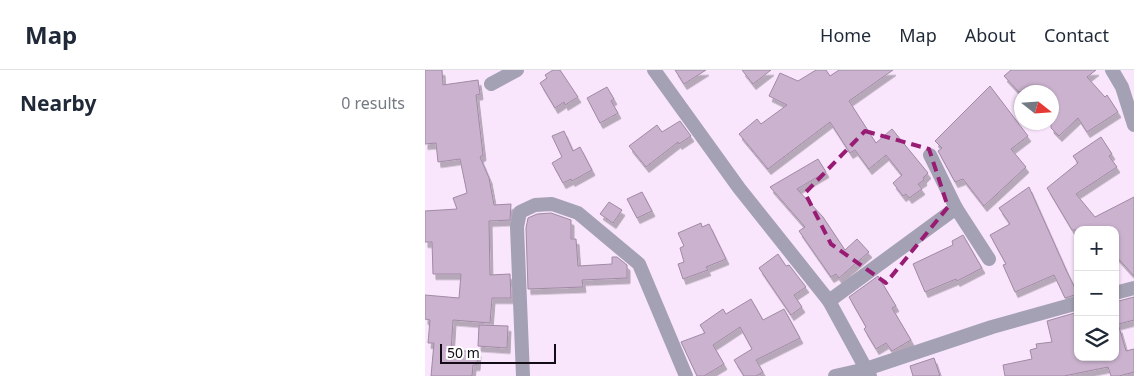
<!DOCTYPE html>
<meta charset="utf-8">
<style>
:root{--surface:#fff;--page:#f2f2f3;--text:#1f2937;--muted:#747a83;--line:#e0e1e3}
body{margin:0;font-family:"Noto Sans",sans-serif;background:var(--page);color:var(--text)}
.controls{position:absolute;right:15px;bottom:15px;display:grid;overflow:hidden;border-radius:10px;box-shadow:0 1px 4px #0004}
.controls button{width:45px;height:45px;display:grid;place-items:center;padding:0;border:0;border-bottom:1px solid var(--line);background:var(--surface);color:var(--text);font:25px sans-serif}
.compass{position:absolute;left:589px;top:15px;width:45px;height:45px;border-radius:50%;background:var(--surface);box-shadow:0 1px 4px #0004;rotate:107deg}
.scale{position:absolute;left:15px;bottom:12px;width:116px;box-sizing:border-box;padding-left:5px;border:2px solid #140c16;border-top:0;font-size:14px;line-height:18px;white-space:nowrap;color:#140c16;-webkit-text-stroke:4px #fff;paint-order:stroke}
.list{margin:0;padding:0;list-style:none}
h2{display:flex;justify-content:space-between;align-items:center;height:65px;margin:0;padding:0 20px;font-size:21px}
h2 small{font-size:16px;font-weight:400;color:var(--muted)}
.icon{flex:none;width:28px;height:28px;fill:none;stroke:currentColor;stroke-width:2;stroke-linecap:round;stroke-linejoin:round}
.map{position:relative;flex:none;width:709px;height:306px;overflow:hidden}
header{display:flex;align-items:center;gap:30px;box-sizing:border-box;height:70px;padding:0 25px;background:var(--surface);border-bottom:1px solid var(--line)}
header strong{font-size:24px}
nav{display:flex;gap:28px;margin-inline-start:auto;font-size:18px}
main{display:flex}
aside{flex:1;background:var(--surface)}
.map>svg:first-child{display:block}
.building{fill:#cbb3cf;stroke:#a08aa4;filter:url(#shadow)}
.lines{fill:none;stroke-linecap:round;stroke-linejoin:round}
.street{stroke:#a3a1b3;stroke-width:14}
.marked{fill:none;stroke:#991c74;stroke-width:4;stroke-dasharray:10 6;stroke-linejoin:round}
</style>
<header>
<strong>Map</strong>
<nav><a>Home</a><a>Map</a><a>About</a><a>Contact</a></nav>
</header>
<main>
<aside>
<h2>Nearby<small>0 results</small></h2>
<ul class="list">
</ul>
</aside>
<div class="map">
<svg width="709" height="306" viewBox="0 0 709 306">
<defs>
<filter id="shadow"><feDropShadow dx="3" dy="5.5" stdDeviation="0" flood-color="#0004"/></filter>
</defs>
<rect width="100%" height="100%" fill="#f9e5fc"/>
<g class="building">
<path d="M 0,0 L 17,0 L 18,15 L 53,10 L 55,24 L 51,25 L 58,85 L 55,87 L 64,108 L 69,135 L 86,134 L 85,150 L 64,151 L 65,205 L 85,204 L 86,228 L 67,228 L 65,253 L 28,250 L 26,281 L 53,281 L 52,295 L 48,295 L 47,306 L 6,306 L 9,273 L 3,273 L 5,250 L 0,249 L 0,225 L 34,228 L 36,204 L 8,204 L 7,172 L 0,172 L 0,141 L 32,139 L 28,128 L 42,123 L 35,89 L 13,92 L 11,73 L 0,74 Z"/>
<path d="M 128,0 L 135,0 L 153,27 L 140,35 L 139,32 L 130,38 L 115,13 L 122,8 L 120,5 Z"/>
<path d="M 250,0 L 281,0 L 259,14 Z"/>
<path d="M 317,0 L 346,0 L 328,14 Z"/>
<path d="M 391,0 L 401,0 L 405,6 L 414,0 L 468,0 L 424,31 L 451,73 L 467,59 L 503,103 L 498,108 L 499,110 L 493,114 L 497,119 L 484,128 L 481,124 L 478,126 L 468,113 L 477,105 L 461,85 L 444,99 L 430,80 L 425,83 L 405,52 L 343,99 L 314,64 L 332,49 L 336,54 L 362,35 L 344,26 L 355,3 L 373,11 Z"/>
<path d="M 586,0 L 671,0 L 662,7 L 680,27 L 682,25 L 693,42 L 662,62 L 653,48 L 634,66 L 626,58 L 626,22 L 594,22 L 579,6 Z"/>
<path d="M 565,16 L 603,66 L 586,79 L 601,97 L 559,136 L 538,109 L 530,112 L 513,81 L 517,78 L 510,71 Z"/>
<path d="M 182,17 L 189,29 L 186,31 L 193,43 L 175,53 L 162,28 Z"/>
<path d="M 255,51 L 266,66 L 254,74 L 253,72 L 221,97 L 204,76 L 232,55 L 237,62 Z"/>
<path d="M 139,61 L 148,81 L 155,77 L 167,100 L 147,111 L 146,109 L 138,113 L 127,93 L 137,87 L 127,66 Z"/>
<path d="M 676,67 L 687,84 L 684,86 L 692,97 L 651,124 L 670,147 L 709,127 L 709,206 L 690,185 L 690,160 L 647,160 L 622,118 L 653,93 L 648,86 Z"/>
<path d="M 393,89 L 401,102 L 372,119 L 398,147 L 420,180 L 432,169 L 444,182 L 414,208 L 411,204 L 406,207 L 374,161 L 380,157 L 345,117 Z"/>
<path d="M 604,117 L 642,202 L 653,224 L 640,228 L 629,205 L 590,222 L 578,195 L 581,194 L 565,165 L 585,154 L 574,138 Z"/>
<path d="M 217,122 L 227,141 L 212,148 L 202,129 Z"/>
<path d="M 184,132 L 197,140 L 188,153 L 175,144 Z"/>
<path d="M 126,143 L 146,150 L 146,169 L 151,169 L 153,196 L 187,194 L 187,187 L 192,187 L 202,195 L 202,208 L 157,210 L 158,217 L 103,219 L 101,158 L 103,148 L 112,144 Z"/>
<path d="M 276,153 L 277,157 L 284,154 L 301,189 L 281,197 L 283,200 L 258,209 L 253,194 L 259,192 L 255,178 L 259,176 L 253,163 Z"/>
<path d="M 538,165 L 557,198 L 532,211 L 531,209 L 500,222 L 488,194 L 528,175 L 527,171 Z"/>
<path d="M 353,184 L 361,196 L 364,195 L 381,217 L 369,225 L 377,237 L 366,245 L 334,198 Z"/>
<path d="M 453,206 L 471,236 L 467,238 L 486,270 L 467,281 L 461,273 L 451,279 L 439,259 L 441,257 L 424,227 Z"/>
<path d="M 709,227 L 709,250 L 690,255 L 690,232 Z"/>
<path d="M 326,229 L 338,250 L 359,239 L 375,268 L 331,290 L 338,302 L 331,306 L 319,306 L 309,290 L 327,279 L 315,257 L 288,275 L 299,294 L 279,306 L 272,306 L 256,272 L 280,263 L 275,255 L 298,239 L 301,244 Z"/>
<path d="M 653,242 L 653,287 L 690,287 L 690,257 L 694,257 L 701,281 L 709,279 L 709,302 L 694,306 L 686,306 L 683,297 L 639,306 L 580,306 L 578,295 L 607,289 L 605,280 L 612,278 L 611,274 L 627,272 L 622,251 Z"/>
<path d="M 54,255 L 83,256 L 82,278 L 53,276 Z"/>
<path d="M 509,288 L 515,306 L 488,306 L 485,296 Z"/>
</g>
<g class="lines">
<g class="street">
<path d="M 229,0 L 314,118 L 404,231 L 445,306"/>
<path d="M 687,0 L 697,17 L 709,55"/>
<path d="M 66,14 L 92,0"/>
<path d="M 505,85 L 531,138 L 564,189"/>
<path d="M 690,223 L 709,218"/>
<path d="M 404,231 L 531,138"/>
<path d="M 98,306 L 92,157 L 95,142 L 110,135 L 127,134 L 153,143 L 214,194 L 261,306"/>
<path d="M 410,306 L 441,299 L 567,257 L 653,233"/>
</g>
</g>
<path class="marked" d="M 440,61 L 504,79 L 523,137 L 461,213 L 406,174 L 380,123 Z"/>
</svg>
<div class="controls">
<button>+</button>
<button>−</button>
<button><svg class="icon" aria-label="layers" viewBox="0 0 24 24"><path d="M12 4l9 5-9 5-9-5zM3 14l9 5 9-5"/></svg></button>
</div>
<svg class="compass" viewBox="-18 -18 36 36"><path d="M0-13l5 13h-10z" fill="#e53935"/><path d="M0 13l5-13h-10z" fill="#747a83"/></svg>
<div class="scale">50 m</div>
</div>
</main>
